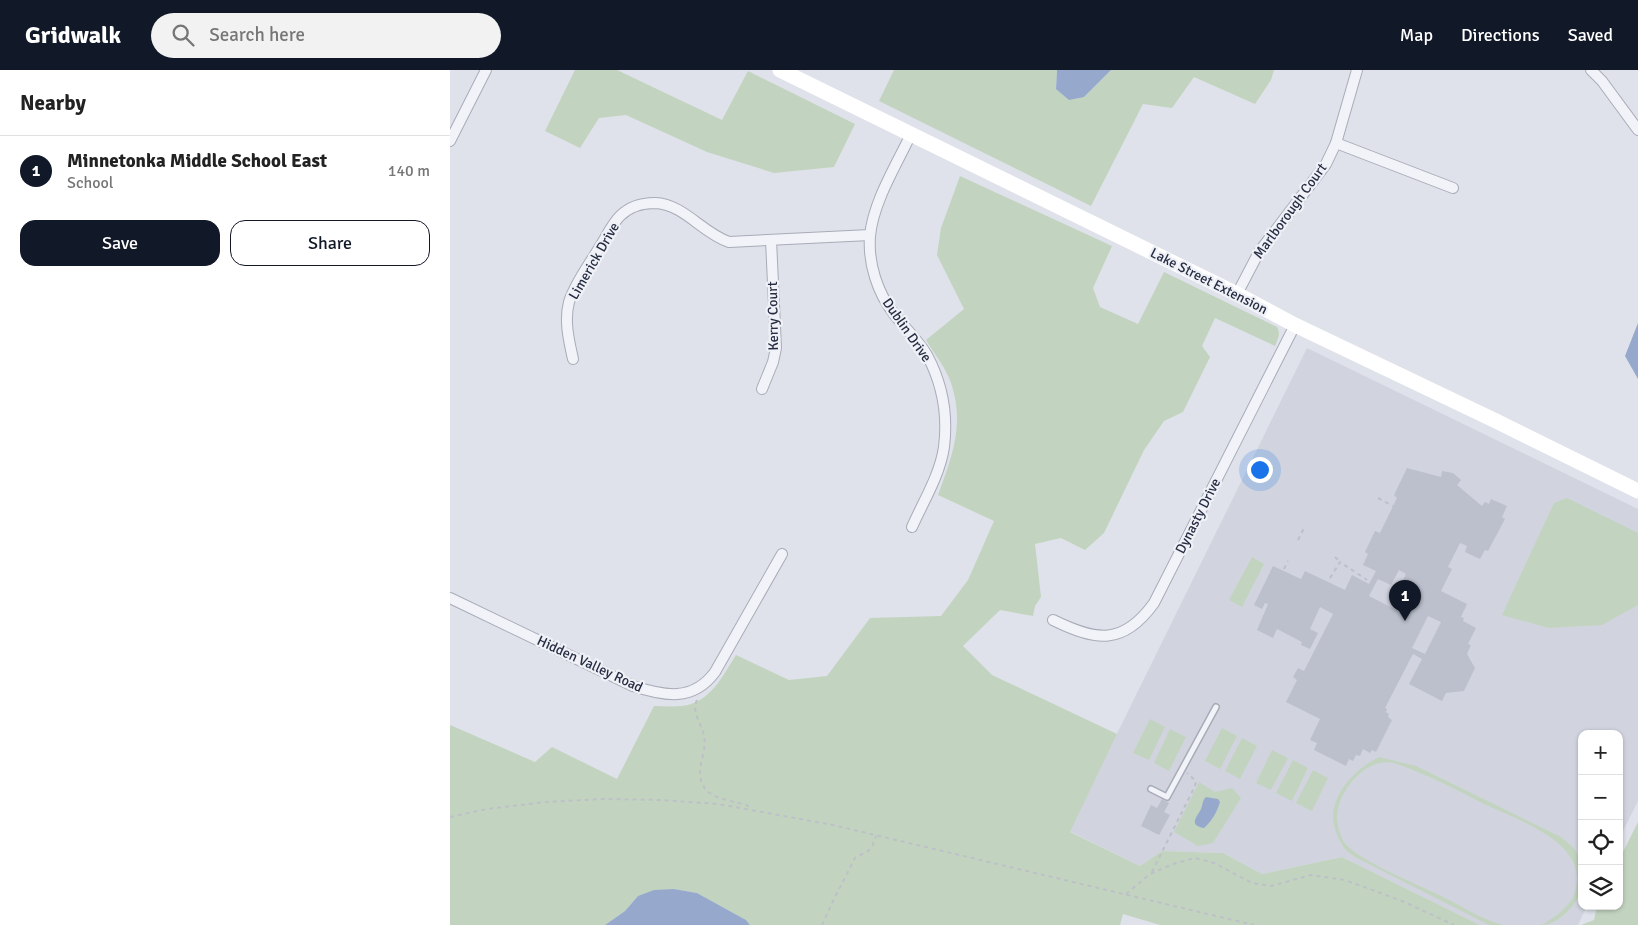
<!DOCTYPE html>
<meta charset="utf-8">
<style>
:root{--surface:#fff;--page:#f2f2f2;--text:#222;--muted:#767676;--line:#e0e0e0;--accent:#111827}
body{margin:0;font-family:Signika,sans-serif;background:var(--page);color:var(--text)}
.controls{position:absolute;right:15px;bottom:15px;display:grid;overflow:hidden;border-radius:10px;box-shadow:0 1px 4px #0004}
.controls button{width:45px;height:45px;display:grid;place-items:center;padding:0;border:0;border-bottom:1px solid var(--line);background:var(--surface);color:var(--text);font:25px sans-serif}
.you{position:absolute;left:809px;top:399px;width:18px;height:18px;margin:-12px;border:4px solid #fff;border-radius:50%;background:#1a73e8;box-shadow:0 0 0 8px #1a73e833}
.badge{display:grid;place-items:center;width:32px;height:32px;border-radius:50%;background:var(--accent);color:#fff;font-size:16px;font-weight:700}
.pin{position:absolute;translate:-50% -41px;filter:drop-shadow(0 1px 2px #0008)}
.pin::after{content:'';position:absolute;top:26px;width:18px;height:15px;background:inherit;clip-path:polygon(0 0,100% 0,50% 100%)}
.list{margin:0;padding:0;list-style:none}
h2{display:flex;justify-content:space-between;align-items:center;height:65px;margin:0;padding:0 20px;font-size:21px}
h2 small{font-size:16px;font-weight:400;color:var(--muted)}
.list li{display:grid;grid-template-columns:32px 1fr auto;gap:15px;align-items:center;box-sizing:border-box;height:70px;padding:0 20px;border-top:1px solid var(--line)}
.list b{display:block;font-size:19px;white-space:nowrap}
.list p{margin:0;font-size:16px;white-space:nowrap;color:var(--muted)}
.list em{font-size:16px;font-style:normal;color:var(--muted)}
.actions{display:flex;gap:10px;padding:15px 20px}
.actions a{flex:1;padding:11px 0;border:1px solid var(--accent);border-radius:15px;text-align:center;font-size:18px;color:var(--accent)}
.actions .main{background:var(--accent);color:#fff}
.icon{flex:none;width:28px;height:28px;fill:none;stroke:currentColor;stroke-width:2;stroke-linecap:round;stroke-linejoin:round}
.map{position:relative;flex:none;width:1188px;height:855px;overflow:hidden}
header{display:flex;align-items:center;gap:30px;box-sizing:border-box;height:70px;padding:0 25px;background:var(--accent);color:#fff}
header strong{font-size:24px}
nav{display:flex;gap:28px;margin-inline-start:auto;font-size:18px}
.search{width:350px;height:45px;background:var(--page);display:flex;align-items:center;gap:12px;box-sizing:border-box;padding:0 18px;border-radius:28px;color:var(--muted);font-size:19px}
main{display:flex}
aside{flex:1;background:var(--surface)}
.map>svg:first-child{display:block}
.built{fill:#d1d4df}
.green{fill:#c2d4bf}
.water{fill:#96a9cd}
.building{fill:#bcc0cd;fill-rule:evenodd}
.lines{fill:none;stroke-linecap:round;stroke-linejoin:round}
.lane-casing{stroke:#a8acb8;stroke-width:8}
.street-casing{stroke:#a8acb8;stroke-width:12}
.path{stroke:#bdc0c9;stroke-width:2;stroke-dasharray:4 4;stroke-linecap:butt}
.lane{stroke:#f2f3f8;stroke-width:5}
.street{stroke:#f2f3f8;stroke-width:10}
.secondary{stroke:#fff;stroke-width:15}
.labels{text-anchor:middle;dominant-baseline:central;stroke-width:4.5;stroke-linejoin:round;paint-order:stroke}
.street-label{font-size:14px;fill:#262d42;stroke:#eff1f7}
</style>
<header>
<strong>Gridwalk</strong>
<div class="search"><svg class="icon" aria-label="search" viewBox="0 0 24 24"><circle cx="10" cy="10" r="6"/><path d="M15 15l6 6"/></svg>Search here</div>
<nav><a>Map</a><a>Directions</a><a>Saved</a></nav>
</header>
<main>
<aside>
<h2>Nearby<small></small></h2>
<ul class="list">
<li><span class="badge">1</span><div><b>Minnetonka Middle School East</b><p>School</p></div><em>140 m</em></li>
</ul>
<div class="actions"><a class="main">Save</a><a>Share</a></div>
</aside>
<div class="map">
<svg width="1188" height="855" viewBox="0 0 1188 855">
<rect width="100%" height="100%" fill="#dfe2ea"/>
<path class="built" d="M 857,278 L 1188,439 L 1188,731 L 1169,769 L 1169,664 L 1132,664 L 1132,836 L 1137,836 L 1128,855 L 1030,855 L 892,787 L 812,804 L 773,783 L 712,781 L 690,796 L 619,761 Z"/>
<g class="green">
<path d="M 125,0 L 167,0 L 272,50 L 298,1 L 405,54 L 384,97 L 324,103 L 257,82 L 176,45 L 149,48 L 130,78 L 95,61 Z"/>
<path d="M 444,0 L 607,0 L 606,18 L 634,27 L 661,0 L 824,0 L 821,10 L 805,34 L 744,7 L 722,38 L 693,34 L 641,136 L 429,31 Z"/>
<path d="M 510,106 L 662,176 L 643,218 L 650,237 L 688,254 L 714,202 L 827,257 C 831,264 828,268 825,276 L 765,248 L 752,276 L 760,287 L 733,342 L 714,351 L 694,380 L 654,463 L 635,480 L 611,468 L 585,474 L 591,527 L 585,536 L 583,546 L 550,540 L 513,576 L 542,605 L 667,664 L 620,762 L 690,796 L 712,781 L 773,783 L 812,804 L 892,787 L 1030,855 L 710,855 L 673,844 L 670,855 L 300,855 L 296,850 L 247,823 L 224,819 L 188,826 L 175,841 L 155,855 L 0,855 L 0,655 L 85,692 L 102,677 L 167,709 L 204,636 C 213,636 223,637 232,636 C 260,633 272,607 286,585 L 339,610 L 377,606 L 420,548 L 491,546 L 518,510 L 544,451 L 488,425 C 502,386 515,355 501,313 C 497,300 484,283 476,270 L 514,239 L 487,185 L 491,158 Z"/>
<path d="M 1117,428 L 1188,463 L 1188,535 L 1152,555 L 1099,558 L 1052,545 L 1104,433 Z"/>
<path d="M 802,487 L 814,494 L 792,537 L 779,530 Z"/>
<path d="M 700,649 L 715,657 L 699,690 L 683,683 Z"/>
<path d="M 772,658 L 787,666 L 770,699 L 755,691 Z"/>
<path d="M 720,659 L 736,667 L 719,701 L 704,693 Z"/>
<path d="M 792,668 L 807,676 L 790,709 L 775,701 Z"/>
<path d="M 822,680 L 838,688 L 821,720 L 806,713 Z"/>
<path d="M 929,687 L 966,696 L 1111,767 C 1115,771 1122,775 1125,780 C 1132,789 1133,808 1131,819 C 1128,834 1108,855 1092,855 C 1112,842 1128,832 1127,806 C 1125,769 1065,748 1036,735 C 1007,720 978,705 947,694 C 920,685 893,715 888,739 C 885,749 889,764 894,772 C 905,789 969,815 989,825 C 1011,835 1031,850 1054,855 L 1039,855 L 1029,850 L 915,792 C 909,789 903,786 898,782 C 892,777 889,769 886,762 C 874,730 903,700 929,687 Z"/>
<path d="M 843,690 L 858,698 L 842,731 L 826,723 Z"/>
<path d="M 863,700 L 878,708 L 862,741 L 846,733 Z"/>
<path d="M 749,712 L 765,722 L 782,718 L 791,728 L 763,773 L 748,776 L 724,762 Z"/>
<path d="M 1188,752 L 1188,855 L 1131,855 L 1144,850 L 1147,836 L 1169,836 L 1169,790 Z"/>
</g>
<g class="water">
<path d="M 607,0 L 661,0 L 634,27 L 619,30 L 606,19 Z"/>
<path d="M 1188,253 L 1188,309 L 1175,286 Z"/>
<path d="M 756,727 L 768,729 L 770,732 C 767,742 762,751 754,758 C 738,755 747,747 751,739 C 753,734 752,731 756,727 Z"/>
<path d="M 224,819 L 247,823 L 296,850 L 300,855 L 155,855 L 175,841 L 188,826 L 204,820 Z"/>
</g>
<g class="building">
<path d="M 957,398 L 991,407 L 992,401 L 1003,403 L 1011,410 L 1007,415 L 1032,436 L 1035,432 L 1039,434 L 1041,429 L 1057,436 L 1052,447 L 1055,449 L 1038,481 L 1035,480 L 1030,489 L 1015,482 L 1017,476 L 1010,473 L 998,497 L 1002,499 L 991,521 L 1017,534 L 1011,547 L 1014,548 L 1013,551 L 1026,558 L 1018,574 L 1021,575 L 1017,584 L 1025,598 L 1014,621 L 996,623 L 992,631 L 959,614 L 972,589 L 963,584 L 935,638 L 937,639 L 936,642 L 939,644 L 938,647 L 942,650 L 926,682 L 922,680 L 920,683 L 913,679 L 910,686 L 906,685 L 903,691 L 899,689 L 896,696 L 864,680 L 867,673 L 860,670 L 870,649 L 836,632 L 847,610 L 843,607 L 848,598 L 854,601 L 883,544 L 870,537 L 860,559 L 868,563 L 860,579 L 851,575 L 852,572 L 827,559 L 823,568 L 807,560 L 818,534 L 815,533 L 812,539 L 804,535 L 823,496 L 851,509 L 855,501 L 895,520 L 902,505 L 919,514 L 926,501 L 913,495 L 918,484 L 915,482 L 925,461 L 930,463 L 944,434 L 947,428 L 944,425 ZM 949,500 L 956,504 L 949,518 L 961,525 L 952,543 L 919,526 L 928,509 L 941,515 ZM 978,546 L 991,552 L 975,584 L 962,578 Z"/>
<path d="M 712,729 L 719,733 L 714,742 L 720,745 L 709,765 L 691,756 L 701,735 L 707,738 Z"/>
</g>
<g class="lines">
<defs>
<path id="lane" d="M 701,719 L 717,727 L 766,637"/>
<g id="street">
<path d="M 1141,0 L 1152,11 L 1188,60"/>
<path d="M 461,64 C 447,94 423,132 420,166 C 418,193 427,222 444,244 C 455,258 468,270 477,285 C 492,313 498,345 494,377 C 490,405 473,432 462,457"/>
<path d="M 0,71 L 36,0"/>
<path d="M 886,73 L 1003,118"/>
<path d="M 787,224 L 809,182 L 876,94 L 886,73 L 907,0"/>
<path d="M 123,289 C 119,271 114,251 119,232 C 125,213 139,195 149,178 C 156,168 161,155 170,146 C 179,137 192,133 205,133 C 234,134 252,163 279,172 L 420,165"/>
<path d="M 312,319 L 323,292 L 326,278 L 321,170"/>
<path d="M 0,528 L 183,616 C 214,626 243,632 265,602 L 332,484"/>
<path d="M 603,550 C 646,571 673,576 704,533 L 845,255"/>
</g>
</defs>
<use href="#lane" class="lane-casing"/>
<use href="#street" class="street-casing"/>
<g class="path">
<path d="M 928,428 L 943,436"/>
<path d="M 848,470 L 855,456"/>
<path d="M 885,487 L 890,492"/>
<path d="M 834,499 L 838,491"/>
<path d="M 880,508 L 890,492 L 917,510"/>
<path d="M 247,630 C 241,643 252,654 254,666 C 256,675 253,685 251,693 C 245,728 271,728 297,735 L 301,740"/>
<path d="M 0,747 L 37,739 L 95,732 L 153,729 L 211,730 L 268,734 L 383,755 L 804,855"/>
<path d="M 702,802 L 745,716 L 746,711 L 737,703"/>
<path d="M 676,824 L 700,804 L 723,794 L 745,788 L 764,793 L 802,813 L 821,816 L 861,805 L 895,810 L 952,831 L 1004,855"/>
<path d="M 372,855 L 382,833 L 405,788 L 418,781 L 422,777 L 426,766"/>
</g>
<use href="#lane" class="lane"/>
<use href="#street" class="street"/>
<path class="secondary" d="M 330,0 L 787,224 L 845,255 L 1046,351 L 1188,421"/>
</g>
<g class="labels">
<g class="street-label">
<text transform="translate(840 141) rotate(-54)">Marlborough Court</text>
<text transform="translate(144 191) rotate(-60)">Limerick Drive</text>
<text transform="translate(759 211) rotate(27)">Lake Street Extension</text>
<text transform="translate(323 246) rotate(-91)">Kerry Court</text>
<text transform="translate(457 260) rotate(55)">Dublin Drive</text>
<text transform="translate(748 446) rotate(-63)">Dynasty Drive</text>
<text transform="translate(140 594) rotate(25)">Hidden Valley Road</text>
</g>
</g>
</svg>
<div class="controls">
<button>+</button>
<button>−</button>
<button><svg class="icon" aria-label="locate" viewBox="0 0 24 24"><circle cx="12" cy="12" r="6"/><path d="M12 2v4M12 18v4M2 12h4M18 12h4"/></svg></button>
<button><svg class="icon" aria-label="layers" viewBox="0 0 24 24"><path d="M12 4l9 5-9 5-9-5zM3 14l9 5 9-5"/></svg></button>
</div>
<div class="you"></div>
<div class="pin badge" style="left:955px;top:551px">1</div>
</div>
</main>
